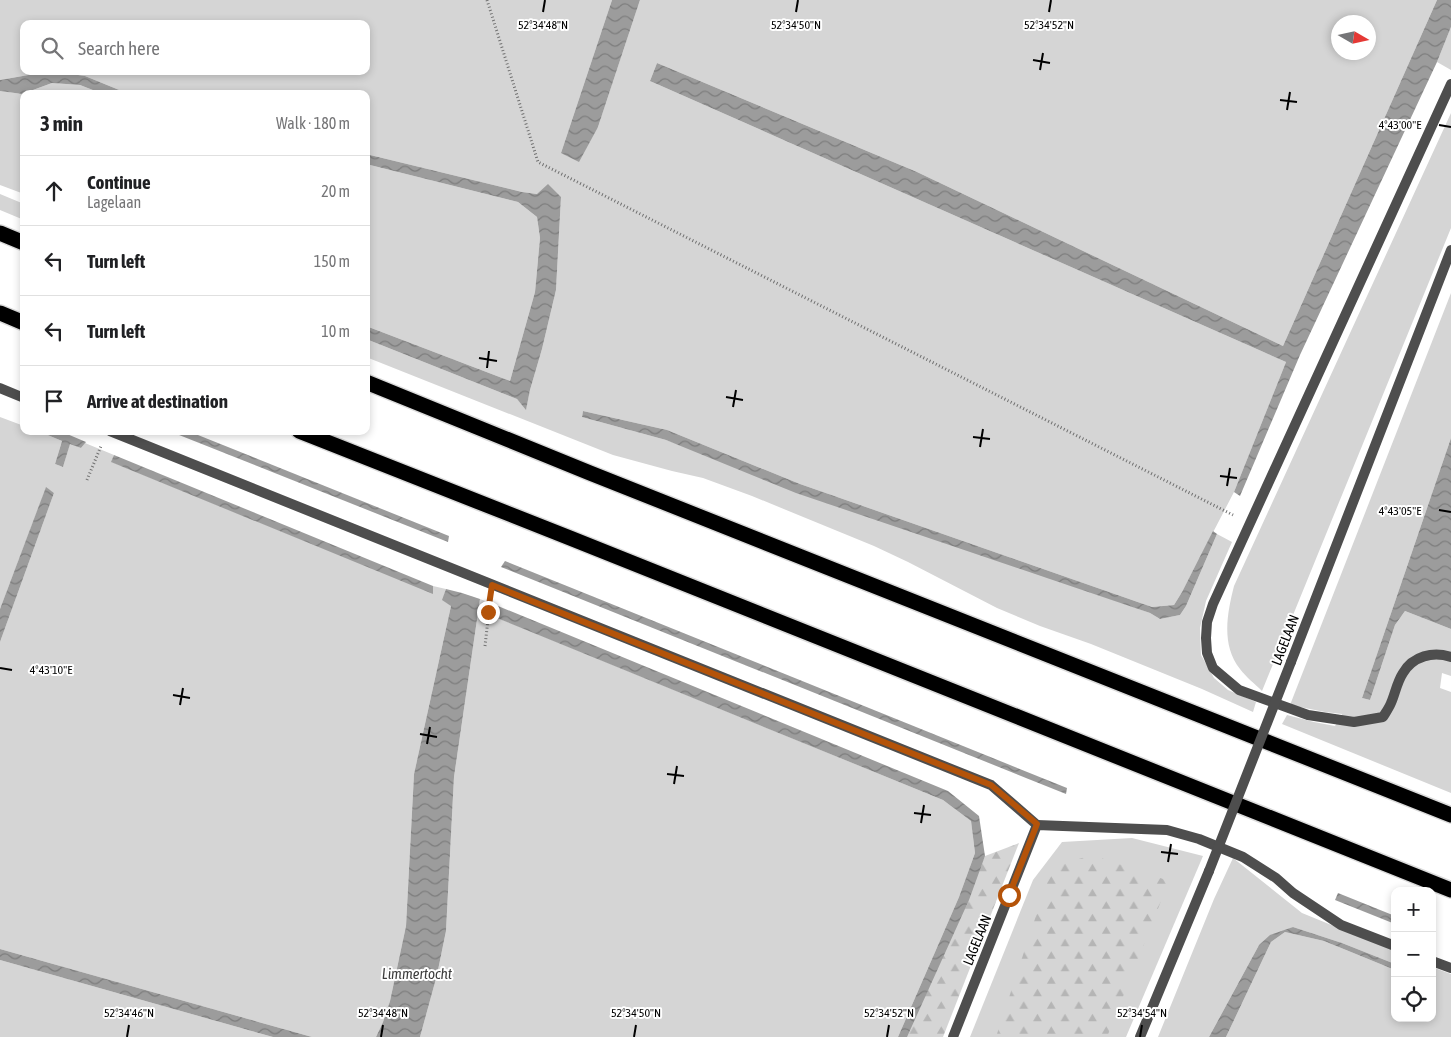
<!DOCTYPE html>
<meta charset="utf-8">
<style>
:root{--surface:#fff;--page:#f6f6f6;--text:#202124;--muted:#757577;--line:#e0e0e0}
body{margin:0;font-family:"Asap Condensed",sans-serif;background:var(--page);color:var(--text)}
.controls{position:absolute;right:15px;bottom:15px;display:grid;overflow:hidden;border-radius:10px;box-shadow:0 2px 8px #0003}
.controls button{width:45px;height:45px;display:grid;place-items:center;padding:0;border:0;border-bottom:1px solid var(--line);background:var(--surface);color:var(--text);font:25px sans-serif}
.compass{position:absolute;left:1331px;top:15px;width:45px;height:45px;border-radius:50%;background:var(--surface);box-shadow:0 2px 8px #0003;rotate:99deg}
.stop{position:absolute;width:15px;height:15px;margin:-11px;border:4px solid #b45309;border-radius:50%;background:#fff}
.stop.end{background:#b45309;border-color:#fff;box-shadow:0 1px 5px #0008}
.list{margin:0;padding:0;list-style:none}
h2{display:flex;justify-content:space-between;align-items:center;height:65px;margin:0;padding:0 20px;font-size:21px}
h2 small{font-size:16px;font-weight:400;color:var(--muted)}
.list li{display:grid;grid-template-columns:32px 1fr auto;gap:15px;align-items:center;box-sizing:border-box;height:70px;padding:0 20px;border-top:1px solid var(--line)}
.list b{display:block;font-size:19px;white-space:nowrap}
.list p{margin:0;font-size:16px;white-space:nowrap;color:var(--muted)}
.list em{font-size:16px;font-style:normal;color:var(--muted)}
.icon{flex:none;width:28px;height:28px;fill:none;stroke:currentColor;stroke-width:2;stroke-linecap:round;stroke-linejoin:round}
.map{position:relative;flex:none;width:1451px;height:1037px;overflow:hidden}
.search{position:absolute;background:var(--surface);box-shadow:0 2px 8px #0003;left:20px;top:20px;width:350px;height:55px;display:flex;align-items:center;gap:12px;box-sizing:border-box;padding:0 18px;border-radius:10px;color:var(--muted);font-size:19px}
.panel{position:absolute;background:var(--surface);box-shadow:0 2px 8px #0003;left:20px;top:90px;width:350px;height:345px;border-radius:10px}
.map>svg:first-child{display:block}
.grass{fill:#d5d5d5;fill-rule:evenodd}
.forest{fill:url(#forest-firs)}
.water{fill:url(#water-waves)}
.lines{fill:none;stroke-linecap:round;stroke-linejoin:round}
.motorway-casing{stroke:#dbdbdb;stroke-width:18}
.path{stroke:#707070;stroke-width:3;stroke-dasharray:1 2.5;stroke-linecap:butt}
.service{stroke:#4e4e4e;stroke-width:10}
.minor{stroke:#4e4e4e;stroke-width:10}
.motorway{stroke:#000;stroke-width:15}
.minor-bridge{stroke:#4e4e4e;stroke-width:10}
.route{stroke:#b45309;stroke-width:6}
.ticks{fill:none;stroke:#000;stroke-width:2}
.labels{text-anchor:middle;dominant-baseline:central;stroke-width:4;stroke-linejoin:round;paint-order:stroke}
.street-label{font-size:14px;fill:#000;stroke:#fff}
.water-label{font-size:15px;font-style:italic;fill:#3d3d3d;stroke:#fff}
.ticks-label{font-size:12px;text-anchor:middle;fill:#000;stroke:#fff;stroke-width:4;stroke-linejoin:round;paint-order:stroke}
</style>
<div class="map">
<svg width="1451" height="1037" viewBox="0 0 1451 1037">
<defs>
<pattern id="forest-firs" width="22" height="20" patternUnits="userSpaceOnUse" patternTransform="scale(1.25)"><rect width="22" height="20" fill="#d5d5d5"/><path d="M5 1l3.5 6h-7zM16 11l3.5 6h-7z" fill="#b5b5b5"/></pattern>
<pattern id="water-waves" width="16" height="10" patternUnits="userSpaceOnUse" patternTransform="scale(1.25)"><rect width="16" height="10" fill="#9c9c9c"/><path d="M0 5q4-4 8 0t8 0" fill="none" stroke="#7d7d7d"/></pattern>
</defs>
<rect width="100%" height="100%" fill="#fff"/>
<g class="grass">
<path d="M 0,0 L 612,0 L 561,153 L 598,127 L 640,0 L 1437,0 L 1283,346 L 917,172 L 657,63 L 650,81 L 1286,362 L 1234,492 L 1182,592 L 1174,605 L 1152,607 L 800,484 L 667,430 L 583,411 L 582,417 L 666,440 L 1150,613 L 1160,619 L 1180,615 L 1186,606 L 1217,534 L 1232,542 L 1206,601 L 1200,628 L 1201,655 L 1214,678 L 1228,690 L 1256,702 L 1253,712 L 1202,689 L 1091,644 L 1040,626 L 997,608 L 908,562 L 874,546 L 752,496 L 703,478 L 672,471 L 613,455 L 366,357 L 366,339 L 517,399 L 526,409 L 530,390 L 542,349 L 556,290 L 561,197 L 522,192 L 366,154 L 366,94 L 129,94 L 85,76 L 56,71 L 366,71 L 366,24 L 24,24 L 24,71 L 51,71 L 0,80 ZM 1338,22 L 1368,22 L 1368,52 L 1338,52 Z"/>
<path d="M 1451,27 L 1451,70 L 1437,62 Z"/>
<path d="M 52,83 L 80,85 L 103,94 L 24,94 L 24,194 L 0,185 L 0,91 L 22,94 Z"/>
<path d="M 1451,113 L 1451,228 L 1262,691 C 1255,684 1246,677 1240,669 C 1221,645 1227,614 1234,586 Z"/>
<path d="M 366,164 L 518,202 L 537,217 L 540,238 L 535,292 L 510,381 L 366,326 Z"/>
<path d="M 0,194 L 24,204 L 24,220 L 0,210 Z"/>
<path d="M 1451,293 L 1451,438 L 1362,698 L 1370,700 L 1395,625 L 1405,611 L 1451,629 L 1451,676 L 1442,673 L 1440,688 L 1451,692 L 1451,793 L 1282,724 L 1287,715 L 1314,722 L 1335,726 L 1342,714 L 1325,712 L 1290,705 Z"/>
<path d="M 0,417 L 24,426 L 24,431 L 38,431 L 62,441 L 55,464 L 63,467 L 70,443 L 81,448 L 85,443 L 114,455 L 112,462 L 433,593 L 433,586 L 446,589 L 443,600 L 451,606 L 414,774 L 406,926 L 390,1001 L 383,1022 L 376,1037 L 312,1037 L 0,949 L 0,642 L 54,493 L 46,488 L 0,609 Z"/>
<path d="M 480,599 L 498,606 L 498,618 L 943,800 L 971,821 L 975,853 L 959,897 L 898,1037 L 420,1037 L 437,975 L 446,931 L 454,777 Z"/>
<path d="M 1132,838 L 1203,856 L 1126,1037 L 970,1037 L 1033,880 L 1062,842 Z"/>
<path d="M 1233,858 L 1302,913 L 1395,951 L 1395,964 L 1342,943 L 1293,927 L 1259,945 L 1209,1037 L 1158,1037 L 1214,899 Z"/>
<path d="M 1285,932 L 1324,941 L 1395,970 L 1395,1018 L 1432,1018 L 1432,967 L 1451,974 L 1451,1037 L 1226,1037 L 1271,942 Z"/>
<path d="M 0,960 L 273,1037 L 0,1037 Z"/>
</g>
<g class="forest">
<path d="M 1019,843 L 943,1037 L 905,1037 L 985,856 Z"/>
<path d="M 1092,855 L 1169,881 L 1107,1037 L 996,1037 L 1052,867 Z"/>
</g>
<g class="water">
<path d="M 612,0 L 640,0 L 598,127 L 579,162 L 561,153 Z"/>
<path d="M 1437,0 L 1451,0 L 1451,27 L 1437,62 L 1300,355 L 1240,496 L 1234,492 L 1286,362 L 650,81 L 657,63 L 917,172 L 1283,346 Z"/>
<path d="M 51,71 L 85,76 L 129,94 L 103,94 L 80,85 L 52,83 L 22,94 L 0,91 L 0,80 Z"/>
<path d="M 366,154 L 522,192 L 537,194 L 548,184 L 561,197 L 556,290 L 542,349 L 530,390 L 526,410 L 517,399 L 366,339 L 366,326 L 510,381 L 535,292 L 540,238 L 537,217 L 518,202 L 366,164 Z"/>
<path d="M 583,411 L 667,430 L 800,484 L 1152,607 L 1174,605 L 1182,592 L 1213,531 L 1217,534 L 1186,606 L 1180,615 L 1160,619 L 1150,613 L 796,493 L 666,440 L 582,417 Z"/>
<path d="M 38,431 L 60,431 L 86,442 L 81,448 L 70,444 L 63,467 L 55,464 L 62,441 Z"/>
<path d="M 169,431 L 188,431 L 449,536 L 448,542 Z"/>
<path d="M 1451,438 L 1451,629 L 1405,611 L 1395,625 L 1370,700 L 1362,698 Z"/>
<path d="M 114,455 L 433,586 L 433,594 L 111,462 Z"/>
<path d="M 46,487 L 54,493 L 0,642 L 0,609 Z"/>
<path d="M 505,561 L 1067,788 L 1066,794 L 501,567 Z"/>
<path d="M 446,589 L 462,593 L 480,599 L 454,777 L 446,931 L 437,975 L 420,1037 L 376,1037 L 383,1022 L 390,1001 L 406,926 L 414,774 L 451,606 L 442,600 Z"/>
<path d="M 498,606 L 948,791 L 979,816 L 985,856 L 969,900 L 907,1037 L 898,1037 L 959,897 L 975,853 L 971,821 L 943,800 L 497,618 Z"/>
<path d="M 1338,893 L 1395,916 L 1395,924 L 1335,900 Z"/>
<path d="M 1293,927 L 1342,943 L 1395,964 L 1395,970 L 1324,941 L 1285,932 L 1271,942 L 1226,1037 L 1209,1037 L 1259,945 L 1270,935 Z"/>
<path d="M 0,949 L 312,1037 L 273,1037 L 0,960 Z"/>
</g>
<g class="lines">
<defs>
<g id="motorway">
<path d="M 0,233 L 24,243"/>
<path d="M 0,313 L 24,323"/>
<path d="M 366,382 L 590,473 L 1451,815"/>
<path d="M 299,431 L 570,538 L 1451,890"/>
</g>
</defs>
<use href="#motorway" class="motorway-casing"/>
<g class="path">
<path d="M 487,0 L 538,162 L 1233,515"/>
<path d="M 87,480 L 101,446"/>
<path d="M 485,646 L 490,602"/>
</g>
<g class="service">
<path d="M 0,388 L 24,398"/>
<path d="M 110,431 L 991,785 L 1037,825"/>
</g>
<g class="minor">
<path d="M 1451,84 L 1213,604 L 1207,622 L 1206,638 L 1207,653 L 1213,668 L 1239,690 L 1308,715 L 1354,722 L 1383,717 C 1386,712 1389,708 1391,703 C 1395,694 1397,682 1403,673 C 1413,656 1433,651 1451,657"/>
<path d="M 1291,662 L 1451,250"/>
<path d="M 1432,961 L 1451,968"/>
<path d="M 953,1037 L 1037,825 L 1167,830 L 1199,839 L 1243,857 L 1276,878 L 1293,893 L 1341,925 L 1395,946"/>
<path d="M 1140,1037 L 1209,871"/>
</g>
<use href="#motorway" class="motorway"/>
<path class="minor-bridge" d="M 1209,871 L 1291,662"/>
</g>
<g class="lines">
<path class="route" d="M 488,612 L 492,585 L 991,785 L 1037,824 L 1009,895"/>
</g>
<path class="ticks" d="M 543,12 L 545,0M 796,12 L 798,0M 1049,12 L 1051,0M 1033,60 L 1050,63M 1040,70 L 1043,53M 1280,100 L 1297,102M 1287,110 L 1290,92M 1439,125 L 1451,127M 479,358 L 497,361M 487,368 L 489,351M 726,397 L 743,400M 733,407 L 736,390M 973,437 L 990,439M 980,447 L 983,429M 1220,476 L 1237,478M 1227,486 L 1230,468M 1439,510 L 1451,512M 0,668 L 12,670M 173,695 L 190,698M 180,705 L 183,688M 420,734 L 437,737M 427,744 L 430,727M 667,774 L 684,776M 674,784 L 677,766M 914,813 L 931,815M 921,823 L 924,805M 1161,852 L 1178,854M 1168,862 L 1171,844M 127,1037 L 129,1025M 381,1037 L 383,1025M 634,1037 L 636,1025M 887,1037 L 889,1025M 1140,1037 L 1142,1025"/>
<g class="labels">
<g class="street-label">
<text transform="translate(1285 640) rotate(-69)">LAGELAAN</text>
<text transform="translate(977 940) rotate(-68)">LAGELAAN</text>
</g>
<g class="water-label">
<text x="417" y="973">Limmertocht</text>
</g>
</g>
<g class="ticks-label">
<text x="543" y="29">52°34'48"N</text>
<text x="796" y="29">52°34'50"N</text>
<text x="1049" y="29">52°34'52"N</text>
<text x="1400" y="129">4°43'00"E</text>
<text x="1400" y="515">4°43'05"E</text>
<text x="51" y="674">4°43'10"E</text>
<text x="129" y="1017">52°34'46"N</text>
<text x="383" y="1017">52°34'48"N</text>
<text x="636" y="1017">52°34'50"N</text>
<text x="889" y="1017">52°34'52"N</text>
<text x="1142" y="1017">52°34'54"N</text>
</g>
</svg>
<div class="controls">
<button>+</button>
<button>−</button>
<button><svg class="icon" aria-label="locate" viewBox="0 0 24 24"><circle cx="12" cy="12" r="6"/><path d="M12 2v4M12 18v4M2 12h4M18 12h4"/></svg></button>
</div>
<svg class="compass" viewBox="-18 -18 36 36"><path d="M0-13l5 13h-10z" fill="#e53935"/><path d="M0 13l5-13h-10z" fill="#757577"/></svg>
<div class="stop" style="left:1009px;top:895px"></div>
<div class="stop end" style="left:488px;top:612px"></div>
<div class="search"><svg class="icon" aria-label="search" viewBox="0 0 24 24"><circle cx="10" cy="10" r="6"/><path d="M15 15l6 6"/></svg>Search here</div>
<section class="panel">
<h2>3 min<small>Walk · 180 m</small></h2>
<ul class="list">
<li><svg class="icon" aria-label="ahead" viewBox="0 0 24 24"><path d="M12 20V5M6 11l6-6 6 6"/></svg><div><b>Continue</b><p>Lagelaan</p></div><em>20 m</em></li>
<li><svg class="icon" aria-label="left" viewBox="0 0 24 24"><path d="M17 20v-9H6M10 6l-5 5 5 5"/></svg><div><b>Turn left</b></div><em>150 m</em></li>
<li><svg class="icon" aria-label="left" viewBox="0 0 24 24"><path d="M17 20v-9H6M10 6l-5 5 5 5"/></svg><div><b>Turn left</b></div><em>10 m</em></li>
<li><svg class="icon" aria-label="arrive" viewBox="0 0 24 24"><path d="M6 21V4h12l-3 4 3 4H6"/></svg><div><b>Arrive at destination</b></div></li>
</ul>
</section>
</div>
